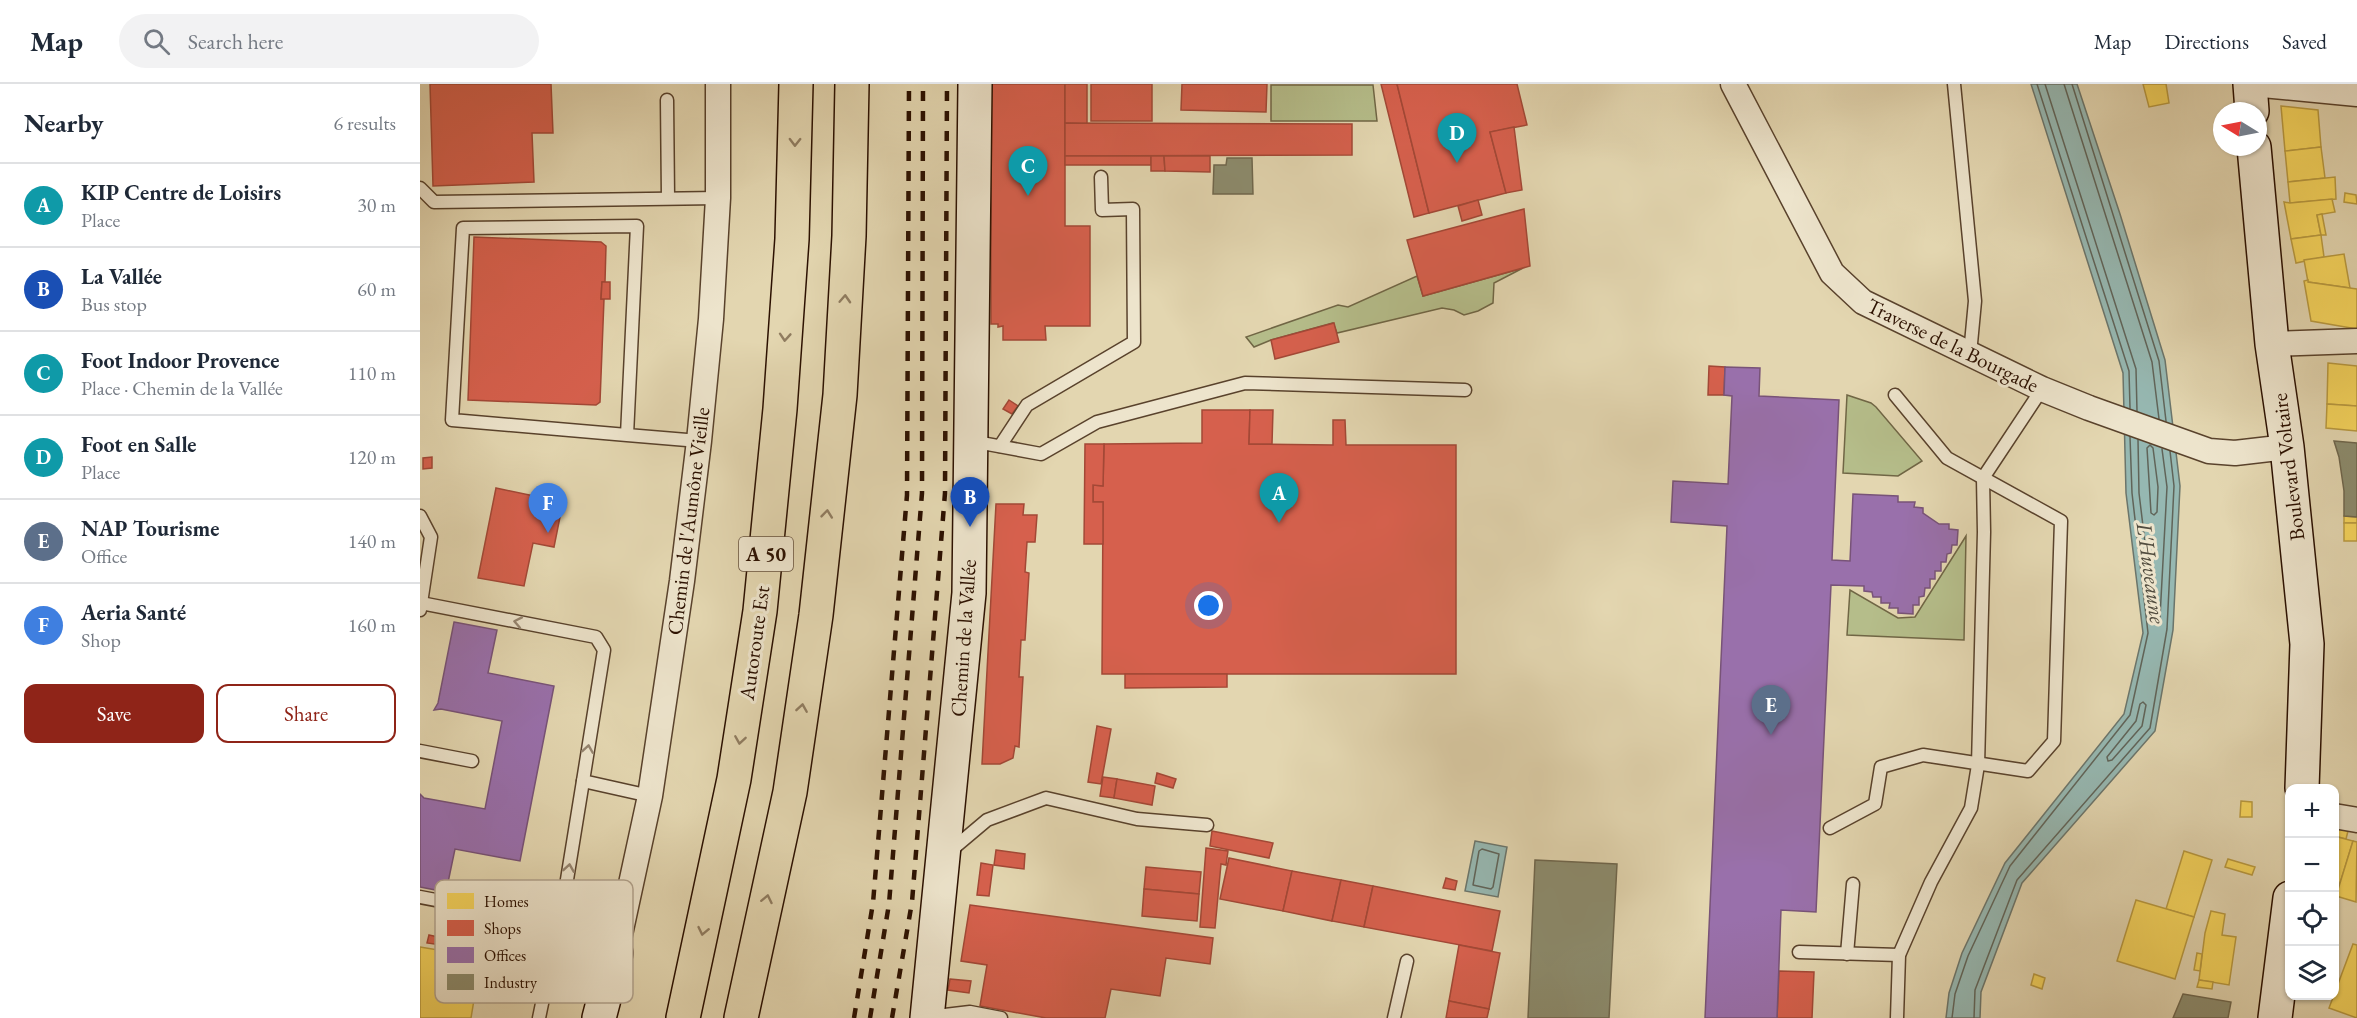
<!DOCTYPE html>
<meta charset="utf-8">
<style>
:root{--surface:#fff;--page:#f2f2f3;--text:#1f2937;--muted:#747a83;--line:#e0e1e3;--accent:#8f2418}
body{margin:0;font-family:"EB Garamond",serif;background:var(--page);color:var(--text)}
.controls{position:absolute;right:18px;bottom:18px;display:grid;overflow:hidden;border-radius:12px;box-shadow:0 2px 4px #0004}
.controls button{width:54px;height:54px;display:grid;place-items:center;padding:0;border:0;border-bottom:2px solid var(--line);background:var(--surface);color:var(--text);font:30px sans-serif}
.compass{position:absolute;left:1793px;top:18px;width:54px;height:54px;border-radius:50%;background:var(--surface);box-shadow:0 2px 4px #0004;rotate:280deg}
.you{position:absolute;left:789px;top:522px;width:21px;height:21px;margin:-15px;border:4px solid #fff;border-radius:50%;background:#1a73e8;box-shadow:0 0 0 9px #1a73e833}
.badge{display:grid;place-items:center;width:39px;height:39px;border-radius:50%;background:var(--accent);color:#fff;font-size:20px;font-weight:700}
.pin{position:absolute;translate:-50% -50px;filter:drop-shadow(0 2px 3px #0008)}
.pin::after{content:'';position:absolute;top:32px;width:21px;height:18px;background:inherit;clip-path:polygon(0 0,100% 0,50% 100%)}
.list{margin:0;padding:0;list-style:none}
h2{display:flex;justify-content:space-between;align-items:center;height:78px;margin:0;padding:0 24px;font-size:26px}
h2 small{font-size:20px;font-weight:400;color:var(--muted)}
.list li{display:grid;grid-template-columns:39px 1fr auto;gap:18px;align-items:center;box-sizing:border-box;height:84px;padding:0 24px;border-top:2px solid var(--line)}
.list b{display:block;font-size:22px;white-space:nowrap}
.list p{margin:0;font-size:20px;white-space:nowrap;color:var(--muted)}
.list em{font-size:20px;font-style:normal;color:var(--muted)}
.actions{display:flex;gap:12px;padding:18px 24px}
.actions a{flex:1;padding:14px 0;border:2px solid var(--accent);border-radius:12px;text-align:center;font-size:21px;color:var(--accent)}
.actions .main{background:var(--accent);color:#fff}
.icon{flex:none;width:33px;height:33px;fill:none;stroke:currentColor;stroke-width:2;stroke-linecap:round;stroke-linejoin:round}
.map{position:relative;flex:none;width:1937px;height:934px;overflow:hidden}
header{display:flex;align-items:center;gap:36px;box-sizing:border-box;height:84px;padding:0 30px;background:var(--surface);border-bottom:2px solid var(--line)}
header strong{font-size:28px}
nav{display:flex;gap:33px;margin-inline-start:auto;font-size:21px}
.search{width:420px;height:54px;background:var(--page);display:flex;align-items:center;gap:15px;box-sizing:border-box;padding:0 21px;border-radius:33px;color:var(--muted);font-size:22px}
main{display:flex}
aside{flex:1;background:var(--surface)}
.map>svg:first-child{display:block}
.green{fill:#b5bd8a;stroke:#706645;stroke-width:1.5}
.water{fill:#96b8b2;stroke:#6b756b;stroke-width:1.5}
.homes{fill:#f6d55c;stroke:#b99a40;stroke-width:1.5}
.shops{fill:#d6604d;stroke:#a34836;stroke-width:1.5}
.offices{fill:#9970ab;stroke:#785378;stroke-width:1.5}
.industry{fill:#8c8c6e;stroke:#6f674d;stroke-width:1.5}
.lines{fill:none;stroke-linecap:round;stroke-linejoin:round}
.shore{stroke:#606459;stroke-width:1.5}
.lane-casing{stroke:#59422c;stroke-width:15}
.street-casing{stroke:#59422c;stroke-width:27}
.secondary-casing{stroke:#2b1000;stroke-width:36}
.highway-casing{stroke:#2b1000;stroke-width:36}
.lane{stroke:#ede4cc;stroke-width:12}
.street{stroke:#ede4cc;stroke-width:24}
.secondary{stroke:#ede4cc;stroke-width:33}
.highway{stroke:#e3d6b0;stroke-width:33}
.rail{stroke:#2b1000;stroke-width:4.5;stroke-dasharray:10 10;stroke-linecap:butt}
.oneway{stroke:#907d61}
.oneway2{stroke:#968570}
.labels{text-anchor:middle;dominant-baseline:central;stroke-width:6;stroke-linejoin:round;paint-order:stroke}
.shield{fill:#ede4cc;stroke:#65503d;stroke-width:1.5}
.shield-label{font-size:20px;font-weight:bold;fill:#2b1000}
.street-label{font-size:21px;fill:#2b1000;stroke:#ede4cc}
.water-label{font-size:22px;font-style:italic;fill:#504b3e;stroke:#ede4cc}
.key{fill:#ede4cc;stroke:#b3a48f;stroke-width:1.5}
.key-label{font-size:16px;fill:#2b1000}
</style>
<header>
<strong>Map</strong>
<div class="search"><svg class="icon" aria-label="search" viewBox="0 0 24 24"><circle cx="10" cy="10" r="6"/><path d="M15 15l6 6"/></svg>Search here</div>
<nav><a>Map</a><a>Directions</a><a>Saved</a></nav>
</header>
<main>
<aside>
<h2>Nearby<small>6 results</small></h2>
<ul class="list">
<li><span class="badge" style="background:#0f9aa8">A</span><div><b>KIP Centre de Loisirs</b><p>Place</p></div><em>30 m</em></li>
<li><span class="badge" style="background:#1a4fb4">B</span><div><b>La Vallée</b><p>Bus stop</p></div><em>60 m</em></li>
<li><span class="badge" style="background:#0f9aa8">C</span><div><b>Foot Indoor Provence</b><p>Place · Chemin de la Vallée</p></div><em>110 m</em></li>
<li><span class="badge" style="background:#0f9aa8">D</span><div><b>Foot en Salle</b><p>Place</p></div><em>120 m</em></li>
<li><span class="badge" style="background:#5c6f8a">E</span><div><b>NAP Tourisme</b><p>Office</p></div><em>140 m</em></li>
<li><span class="badge" style="background:#3f7fe0">F</span><div><b>Aeria Santé</b><p>Shop</p></div><em>160 m</em></li>
</ul>
<div class="actions"><a class="main">Save</a><a>Share</a></div>
</aside>
<div class="map">
<svg width="1937" height="934" viewBox="0 0 1937 934">
<rect width="100%" height="100%" fill="#e3d6b0"/>
<filter id="stains"><feTurbulence type="fractalNoise" baseFrequency=".00333" numOctaves="4"/><feColorMatrix values="0 0 0 0 .2 0 0 0 0 .09 0 0 0 0 .02 0 0 0 .5 -.17"/></filter>
<radialGradient id="worn" r=".72"><stop offset=".6" stop-color="#630" stop-opacity="0"/><stop offset="1" stop-color="#630" stop-opacity=".3"/></radialGradient>
<g class="green">
<path d="M 851,1 L 953,1 L 957,37 L 851,37 Z"/>
<path d="M 1103,184 L 1074,199 L 1073,219 L 1058,227 L 1044,231 L 1034,226 L 1022,224 L 917,249 L 913,239 L 851,256 L 834,263 L 826,253 L 918,221 L 928,223 L 997,192 L 1003,212 Z"/>
<path d="M 1427,311 L 1451,319 L 1456,323 L 1502,377 L 1478,392 L 1423,389 Z"/>
<path d="M 1546,452 L 1544,556 L 1427,551 L 1430,506 L 1478,534 L 1495,533 Z"/>
</g>
<g class="water">
<path d="M 1611,0 L 1657,0 L 1700,130 L 1745,276 L 1760,402 L 1753,546 L 1735,647 L 1602,799 L 1561,908 L 1560,934 L 1526,934 L 1529,909 L 1542,869 L 1585,779 L 1704,630 L 1723,549 L 1706,409 L 1703,289 Z"/>
<path d="M 1055,757 L 1087,763 L 1078,813 L 1045,807 Z"/>
</g>
<g class="homes">
<path d="M 1723,0 L 1746,0 L 1749,19 L 1729,23 Z"/>
<path d="M 1861,22 L 1898,26 L 1901,63 L 1865,67 Z"/>
<path d="M 1901,63 L 1905,94 L 1868,98 L 1865,67 Z"/>
<path d="M 1915,93 L 1916,115 L 1870,119 L 1868,98 Z"/>
<path d="M 1925,109 L 1936,111 L 1937,120 L 1924,118 Z"/>
<path d="M 1912,115 L 1915,128 L 1897,131 L 1901,151 L 1871,155 L 1864,118 L 1870,119 Z"/>
<path d="M 1902,130 L 1906,151 L 1901,151 L 1897,131 Z"/>
<path d="M 1901,151 L 1904,173 L 1876,179 L 1871,155 Z"/>
<path d="M 1924,170 L 1930,204 L 1888,198 L 1884,176 Z"/>
<path d="M 1888,196 L 1888,198 L 1937,205 L 1937,245 L 1891,237 L 1884,197 Z"/>
<path d="M 1908,279 L 1937,282 L 1937,322 L 1907,320 Z"/>
<path d="M 1907,320 L 1937,322 L 1937,347 L 1906,344 Z"/>
<path d="M 1924,432 L 1937,433 L 1937,439 L 1924,439 Z"/>
<rect x="1924" y="439" width="13" height="18"/>
<path d="M 1821,717 L 1832,718 L 1832,733 L 1820,733 Z"/>
<path d="M 1914,743 L 1928,747 L 1926,755 L 1914,752 Z"/>
<path d="M 1914,752 L 1933,757 L 1914,819 Z"/>
<path d="M 1933,757 L 1937,758 L 1936,818 L 1916,812 Z"/>
<path d="M 1764,767 L 1792,776 L 1774,833 L 1746,825 Z"/>
<path d="M 1808,775 L 1835,783 L 1832,791 L 1805,783 Z"/>
<path d="M 1716,816 L 1774,833 L 1755,895 L 1697,877 Z"/>
<path d="M 1791,827 L 1805,830 L 1802,851 L 1816,853 L 1809,901 L 1779,896 L 1785,849 Z"/>
<path d="M 1933,860 L 1937,861 L 1937,934 L 1909,924 Z"/>
<path d="M 0,863 L 61,873 L 51,934 L 0,934 Z"/>
<path d="M 1777,869 L 1782,870 L 1780,887 L 1774,886 Z"/>
<path d="M 1614,890 L 1625,894 L 1622,905 L 1611,901 Z"/>
<path d="M 1779,896 L 1793,898 L 1792,905 L 1777,903 Z"/>
</g>
<g class="shops">
<path d="M 10,0 L 131,0 L 133,49 L 112,49 L 114,98 L 13,102 Z"/>
<path d="M 571,0 L 645,0 L 645,142 L 670,142 L 670,242 L 625,242 L 626,256 L 583,256 L 583,242 L 578,243 L 578,240 L 571,240 Z"/>
<path d="M 645,0 L 667,0 L 667,40 L 645,39 Z"/>
<rect x="671" y="0" width="61" height="37"/>
<path d="M 762,0 L 847,0 L 846,28 L 761,26 Z"/>
<path d="M 961,0 L 977,0 L 1009,129 L 994,133 Z"/>
<path d="M 977,0 L 1097,0 L 1107,41 L 1070,48 L 1086,109 L 1009,129 Z"/>
<path d="M 645,39 L 932,40 L 932,71 L 645,72 Z"/>
<path d="M 1094,43 L 1102,106 L 1086,109 L 1070,48 Z"/>
<rect x="645" y="72" width="86" height="9"/>
<path d="M 731,72 L 744,72 L 745,87 L 731,87 Z"/>
<path d="M 744,72 L 790,72 L 790,88 L 745,87 Z"/>
<path d="M 1058,116 L 1062,131 L 1042,137 L 1038,122 Z"/>
<path d="M 1104,125 L 1110,182 L 1003,212 L 987,156 Z"/>
<path d="M 54,153 L 181,158 L 186,162 L 185,198 L 182,198 L 181,215 L 184,215 L 180,318 L 176,321 L 48,316 Z"/>
<path d="M 182,198 L 190,198 L 190,215 L 181,215 Z"/>
<path d="M 914,239 L 919,258 L 855,275 L 851,256 Z"/>
<path d="M 1289,282 L 1305,283 L 1304,311 L 1288,311 Z"/>
<path d="M 589,316 L 598,322 L 592,330 L 583,325 Z"/>
<path d="M 782,326 L 830,326 L 829,360 L 913,361 L 913,336 L 925,336 L 926,361 L 1036,361 L 1036,590 L 682,590 L 683,418 L 673,418 L 673,401 L 683,402 L 684,360 L 782,359 Z"/>
<path d="M 830,326 L 853,326 L 852,360 L 829,360 Z"/>
<path d="M 665,360 L 684,360 L 683,402 L 673,401 L 673,418 L 683,418 L 683,460 L 664,460 Z"/>
<path d="M 12,373 L 12,384 L 3,385 L 3,374 Z"/>
<path d="M 76,404 L 143,418 L 134,463 L 113,459 L 104,502 L 58,494 Z"/>
<path d="M 576,420 L 604,420 L 603,431 L 617,431 L 615,458 L 607,458 L 605,488 L 609,489 L 605,556 L 601,556 L 599,593 L 603,593 L 599,663 L 595,662 L 593,674 L 580,680 L 562,680 Z"/>
<path d="M 705,590 L 807,590 L 807,603 L 705,604 Z"/>
<path d="M 677,642 L 691,645 L 681,700 L 668,698 Z"/>
<path d="M 737,689 L 756,695 L 753,704 L 735,699 Z"/>
<path d="M 683,693 L 697,695 L 694,714 L 680,712 Z"/>
<path d="M 697,695 L 735,702 L 732,721 L 694,714 Z"/>
<path d="M 792,747 L 853,759 L 849,774 L 790,762 Z"/>
<path d="M 786,764 L 808,767 L 806,781 L 801,780 L 795,844 L 780,843 Z"/>
<path d="M 576,766 L 605,770 L 604,785 L 574,781 Z"/>
<path d="M 809,774 L 872,787 L 863,827 L 800,815 Z"/>
<path d="M 561,779 L 573,781 L 569,812 L 557,811 Z"/>
<path d="M 726,783 L 781,788 L 779,810 L 724,805 Z"/>
<path d="M 872,787 L 921,796 L 912,837 L 863,827 Z"/>
<path d="M 1026,794 L 1037,797 L 1035,806 L 1023,804 Z"/>
<path d="M 921,796 L 953,802 L 944,843 L 912,837 Z"/>
<path d="M 953,802 L 1080,827 L 1072,867 L 944,843 Z"/>
<path d="M 724,805 L 779,810 L 777,837 L 722,832 Z"/>
<path d="M 550,821 L 793,854 L 790,880 L 746,874 L 740,912 L 691,905 L 685,934 L 626,934 L 560,922 L 567,881 L 541,877 Z"/>
<path d="M 9,851 L 23,854 L 21,861 L 7,859 Z"/>
<path d="M 1039,861 L 1080,869 L 1069,925 L 1029,917 Z"/>
<path d="M 1359,887 L 1394,888 L 1392,934 L 1357,934 Z"/>
<path d="M 530,895 L 551,897 L 549,909 L 528,906 Z"/>
<path d="M 1029,917 L 1069,925 L 1067,934 L 1026,934 Z"/>
</g>
<g class="offices">
<path d="M 1305,283 L 1340,284 L 1339,312 L 1419,316 L 1412,476 L 1430,477 L 1433,410 L 1478,412 L 1478,418 L 1495,418 L 1494,423 L 1503,424 L 1503,429 L 1519,440 L 1529,440 L 1529,445 L 1538,446 L 1537,461 L 1532,461 L 1531,469 L 1527,470 L 1526,478 L 1521,478 L 1521,487 L 1515,487 L 1515,495 L 1510,495 L 1510,504 L 1505,504 L 1504,512 L 1499,513 L 1499,521 L 1493,521 L 1493,530 L 1478,529 L 1478,524 L 1469,524 L 1470,519 L 1461,519 L 1461,513 L 1453,513 L 1452,508 L 1444,507 L 1444,502 L 1411,501 L 1396,828 L 1361,826 L 1357,934 L 1285,934 L 1307,442 L 1251,438 L 1253,397 L 1308,400 L 1312,312 L 1304,311 Z"/>
<path d="M 34,538 L 77,546 L 68,589 L 134,602 L 100,777 L 35,765 L 26,808 L 0,803 L 0,710 L 4,714 L 65,725 L 82,637 L 21,625 L 14,626 L 18,619 Z"/>
</g>
<g class="industry">
<path d="M 807,74 L 832,74 L 833,110 L 793,110 L 794,81 L 806,81 Z"/>
<path d="M 1914,357 L 1937,359 L 1937,433 L 1924,432 L 1924,407 L 1919,373 Z"/>
<path d="M 1115,776 L 1197,780 L 1189,934 L 1108,934 Z"/>
<path d="M 1763,910 L 1811,918 L 1808,934 L 1753,934 Z"/>
</g>
<g class="lines">
<g class="shore">
<path d="M 1617,0 L 1709,287 L 1710,324"/>
<path d="M 1625,0 L 1716,285 L 1717,327"/>
<path d="M 1644,0 L 1732,278 L 1739,335"/>
<path d="M 1652,0 L 1739,277 L 1746,337"/>
<path d="M 1718,356 L 1719,409 L 1734,533 L 1737,536 L 1740,533 L 1747,403 L 1742,365"/>
<path d="M 1730,361 L 1733,364 L 1738,403 L 1737,428 L 1734,431 L 1731,429 L 1727,364 Z"/>
<path d="M 1723,618 L 1726,621 L 1722,642 L 1692,676 L 1688,677 L 1687,673 L 1716,637 L 1720,620 Z"/>
<path d="M 1062,765 L 1079,770 L 1073,803 L 1071,805 L 1053,801 L 1059,767 Z"/>
<path d="M 1532,934 L 1535,910 L 1548,872 L 1590,782 L 1710,631 L 1728,549 L 1712,409 L 1710,353"/>
<path d="M 1554,934 L 1555,906 L 1597,796 L 1730,644 L 1747,545 L 1754,402 L 1750,367"/>
</g>
<defs>
<g id="lane">
<path d="M 1534,0 L 1555,217 L 1550,270"/>
<path d="M 247,16 L 248,114"/>
<path d="M 0,104 L 14,118 L 298,114"/>
<path d="M 207,351 L 32,336 L 43,144 L 217,142 L 207,351 L 279,357"/>
<path d="M 551,357 L 621,370 L 677,338 L 825,299 L 1045,306"/>
<path d="M 580,362 L 607,321 L 714,258 L 713,125 L 682,126 L 681,93"/>
<path d="M 0,432 L 11,453 L 1,519"/>
<path d="M 0,526 L 1,519 L 176,553 L 184,566 L 163,697 L 230,712"/>
<path d="M 0,667 L 52,677"/>
<path d="M 1410,744 L 1455,720 L 1461,683 L 1503,671 L 1608,687 L 1634,657 L 1641,437 L 1527,374 L 1475,311"/>
<path d="M 529,768 L 567,736 L 626,714 L 717,735 L 787,741"/>
<path d="M 0,813 L 120,836 L 144,814 L 163,697"/>
<path d="M 1379,868 L 1479,871"/>
<path d="M 1427,870 L 1433,800"/>
<path d="M 508,933 L 550,928 L 581,934"/>
<path d="M 119,934 L 131,876"/>
<path d="M 974,934 L 987,877"/>
<path d="M 1477,934 L 1479,871 L 1511,798 L 1551,724 L 1558,681 L 1564,448 L 1563,394 L 1622,305"/>
</g>
<g id="street">
<path d="M 1313,0 L 1412,189 L 1443,218 L 1622,305 L 1669,324 L 1789,367 L 1815,369 L 1867,363"/>
<path d="M 1832,0 L 1937,10"/>
<path d="M 1852,260 L 1937,257"/>
<path d="M 1914,732 L 1937,736"/>
<path d="M 196,869 L 230,712 L 262,497 L 279,357 L 291,235 L 298,114 L 298,0"/>
</g>
<g id="secondary">
<path d="M 1830,0 L 1832,27"/>
<path d="M 1834,63 L 1852,260 L 1867,363 L 1887,560 L 1882,704"/>
<path d="M 179,934 L 196,869"/>
<path d="M 507,934 L 549,509 L 555,0"/>
<path d="M 1855,934 L 1870,814"/>
</g>
<g id="highway">
<path d="M 263,934 L 314,695 L 340,527 L 360,325 L 372,155 L 376,0"/>
<path d="M 321,934 L 370,708 L 396,531 L 420,311 L 429,152 L 432,0"/>
</g>
</defs>
<use href="#lane" class="lane-casing"/>
<use href="#street" class="street-casing"/>
<use href="#secondary" class="secondary-casing"/>
<use href="#highway" class="highway-casing"/>
<use href="#lane" class="lane"/>
<use href="#street" class="street"/>
<use href="#secondary" class="secondary"/>
<use href="#highway" class="highway"/>
<g class="rail">
<path d="M 434,934 L 453,819 L 487,411 L 489,0"/>
<path d="M 450,934 L 469,820 L 502,409 L 503,0"/>
<path d="M 472,934 L 492,818 L 525,409 L 527,0"/>
</g>
</g>
<defs><path id="oneway-chevron" d="M-2-3.5L2.5 0L-2 3.5" fill="none" stroke-width="1.6" stroke-linecap="round" stroke-linejoin="round" transform="scale(1.5)"/></defs>
<g class="oneway">
<use href="#oneway-chevron" transform="translate(375 58) rotate(91)"/>
<use href="#oneway-chevron" transform="translate(425 215) rotate(-87)"/>
<use href="#oneway-chevron" transform="translate(365 253) rotate(94)"/>
<use href="#oneway-chevron" transform="translate(407 430) rotate(-84)"/>
<use href="#oneway-chevron" transform="translate(382 624) rotate(-81)"/>
<use href="#oneway-chevron" transform="translate(320 656) rotate(99)"/>
<use href="#oneway-chevron" transform="translate(347 815) rotate(-78)"/>
<use href="#oneway-chevron" transform="translate(283 847) rotate(102)"/>
</g>
<g class="oneway2">
<use href="#oneway-chevron" transform="translate(98 538) rotate(-169)"/>
<use href="#oneway-chevron" transform="translate(168 665) rotate(-81)"/>
<use href="#oneway-chevron" transform="translate(149 784) rotate(-81)"/>
</g>
<g class="labels">
<rect class="shield" x="319" y="453" width="54" height="34" rx="4.5"/>
<g class="shield-label">
<text x="346" y="470">A 50</text>
</g>
<g class="street-label">
<text transform="translate(1533 261) rotate(26)">Traverse de la Bourgade</text>
<text transform="translate(1868 383) rotate(-97)">Boulevard Voltaire</text>
<text transform="translate(268 437) rotate(-83)">Chemin de l'Aumône Vieille</text>
<text transform="translate(543 554) rotate(-86)">Chemin de la Vallée</text>
<text transform="translate(334 559) rotate(-82)">Autoroute Est</text>
</g>
<g class="water-label">
<text transform="translate(1731 489) rotate(82)">L'Huveaune</text>
</g>
</g>
<rect x="15" y="796" width="198" height="123" rx="9" class="key"/>
<rect x="27" y="809" width="27" height="16" fill="#f6d55c"/>
<rect x="27" y="836" width="27" height="16" fill="#d6604d"/>
<rect x="27" y="863" width="27" height="16" fill="#9970ab"/>
<rect x="27" y="890" width="27" height="16" fill="#8c8c6e"/>
<g class="key-label">
<text x="64" y="823">Homes</text>
<text x="64" y="850">Shops</text>
<text x="64" y="877">Offices</text>
<text x="64" y="904">Industry</text>
</g>
<rect width="100%" height="100%" filter="url(#stains)"/>
<rect width="100%" height="100%" fill="url(#worn)"/>
</svg>
<div class="controls">
<button>+</button>
<button>−</button>
<button><svg class="icon" aria-label="locate" viewBox="0 0 24 24"><circle cx="12" cy="12" r="6"/><path d="M12 2v4M12 18v4M2 12h4M18 12h4"/></svg></button>
<button><svg class="icon" aria-label="layers" viewBox="0 0 24 24"><path d="M12 4l9 5-9 5-9-5zM3 14l9 5 9-5"/></svg></button>
</div>
<svg class="compass" viewBox="-18 -18 36 36"><path d="M0-13l5 13h-10z" fill="#e53935"/><path d="M0 13l5-13h-10z" fill="#747a83"/></svg>
<div class="you"></div>
<div class="pin badge" style="left:859px;top:439px;background:#0f9aa8">A</div>
<div class="pin badge" style="left:550px;top:443px;background:#1a4fb4">B</div>
<div class="pin badge" style="left:608px;top:112px;background:#0f9aa8">C</div>
<div class="pin badge" style="left:1037px;top:79px;background:#0f9aa8">D</div>
<div class="pin badge" style="left:1351px;top:651px;background:#5c6f8a">E</div>
<div class="pin badge" style="left:128px;top:449px;background:#3f7fe0">F</div>
</div>
</main>
